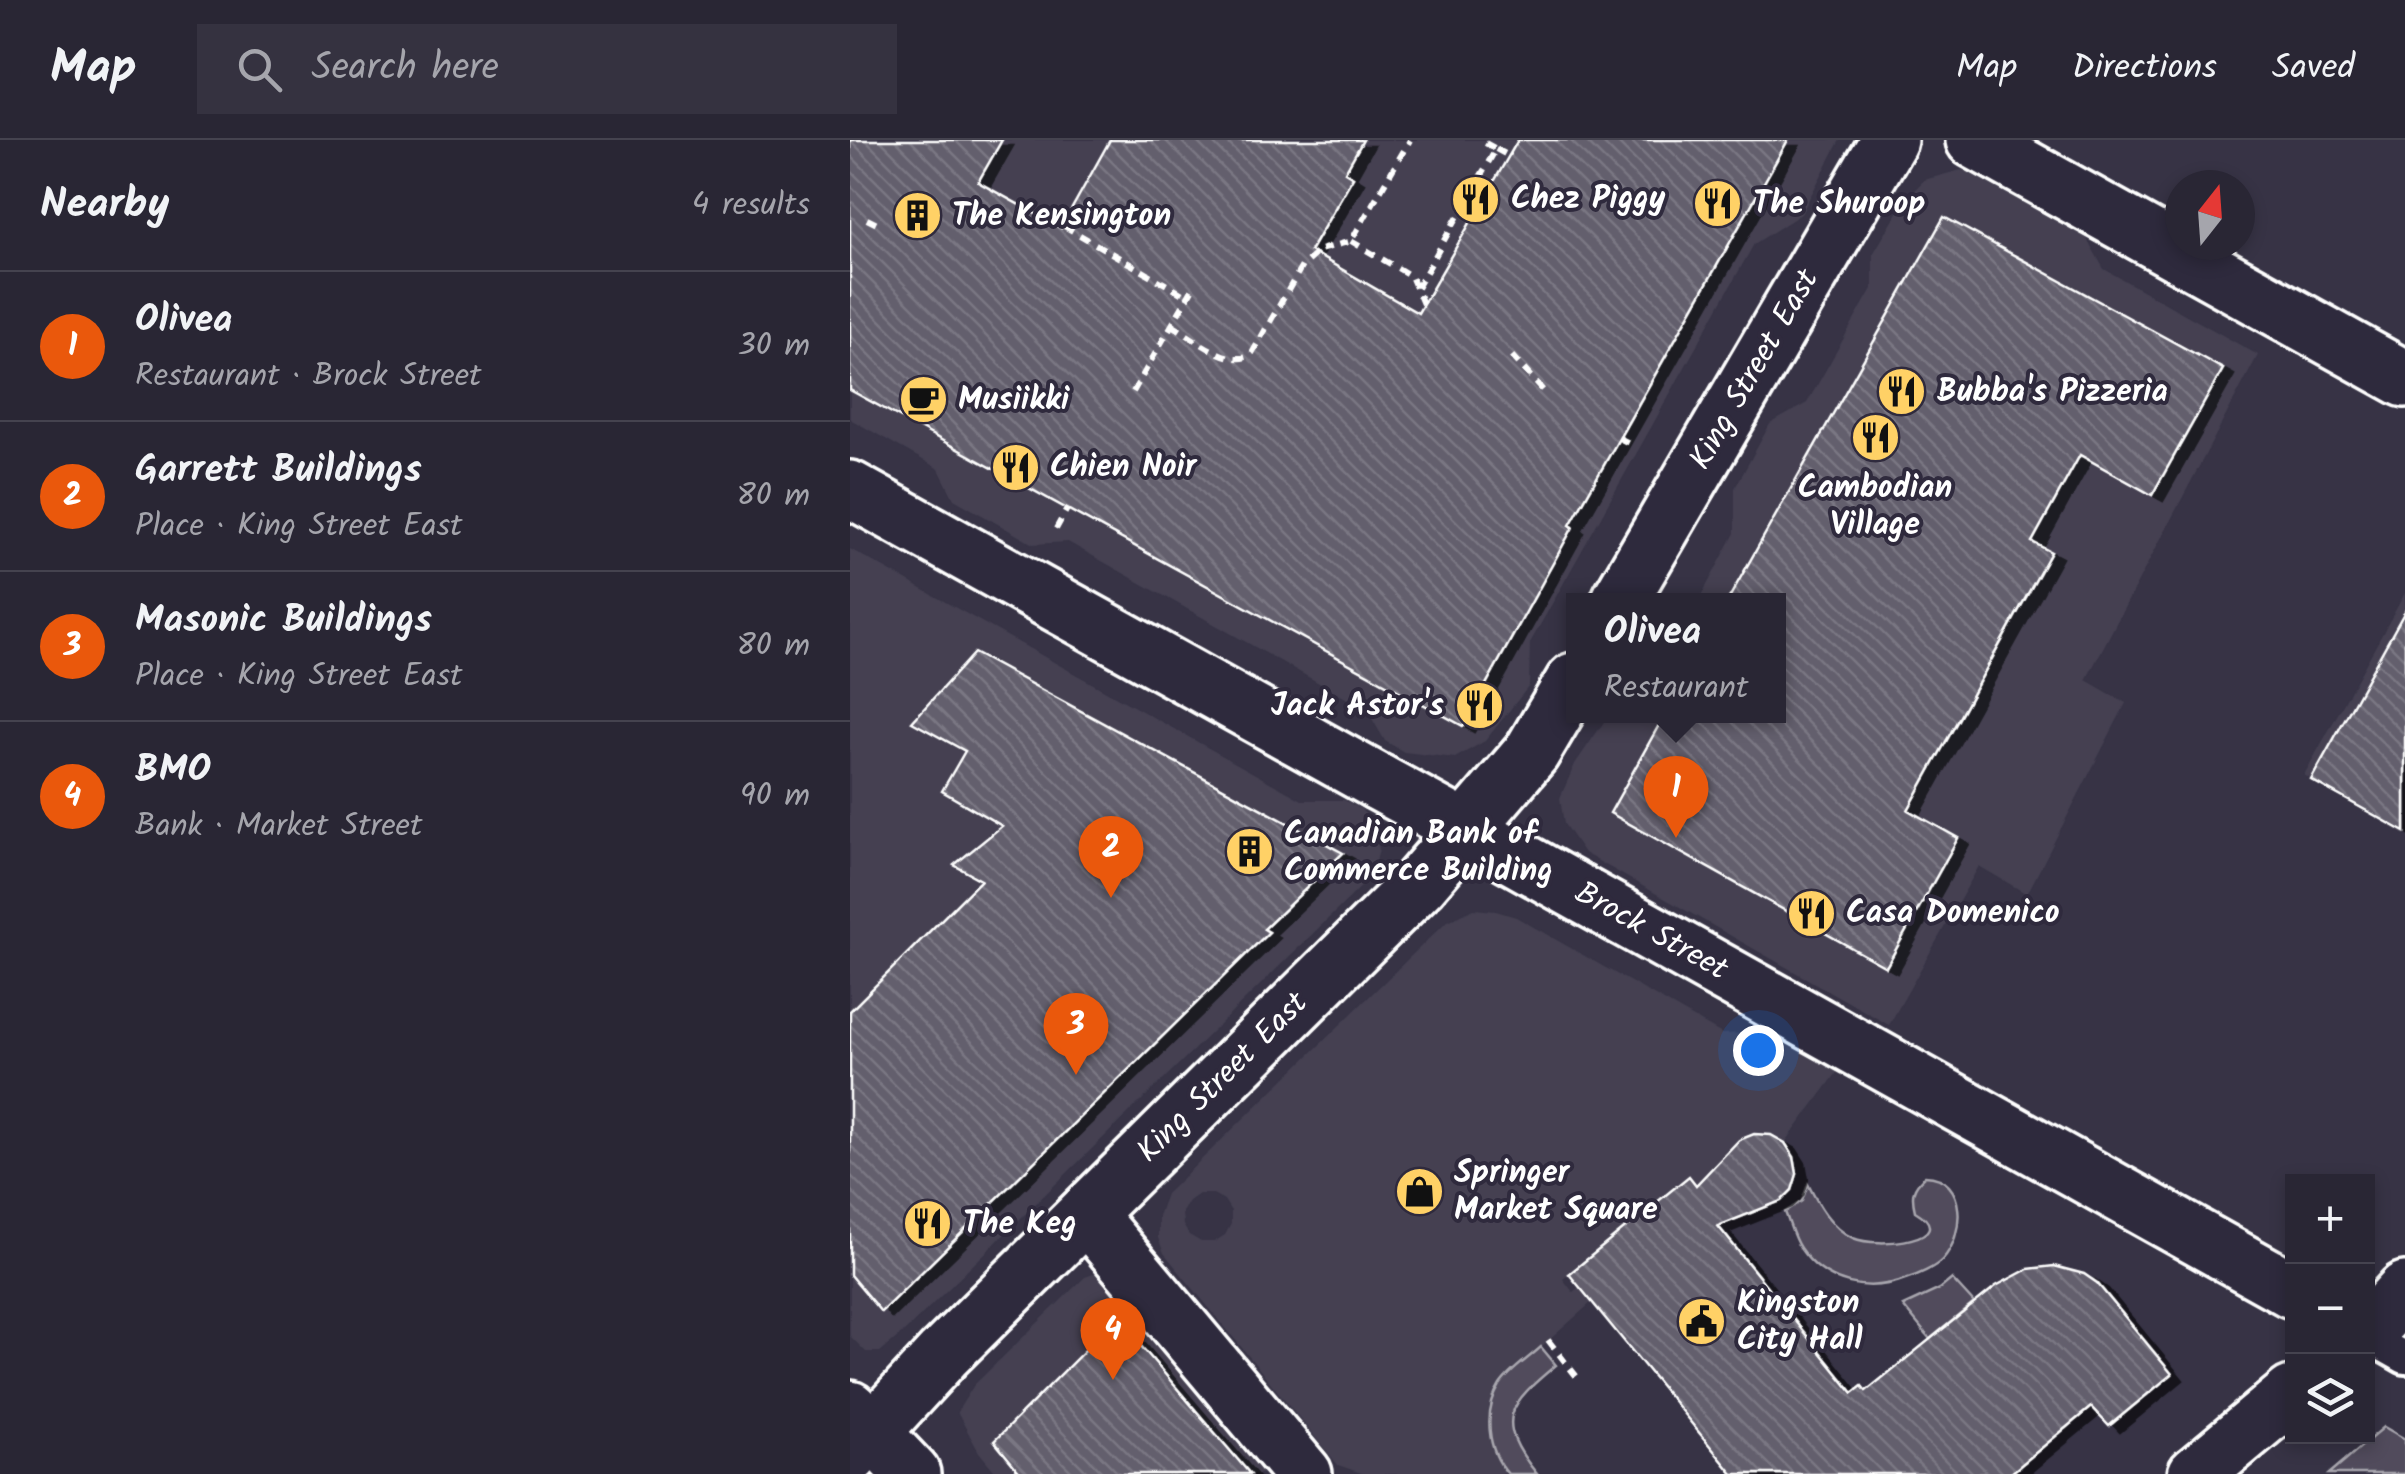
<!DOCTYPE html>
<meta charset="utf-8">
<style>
:root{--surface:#292634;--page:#353240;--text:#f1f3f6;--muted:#a5a5ac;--line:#45434f;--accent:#ea580c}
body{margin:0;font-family:Kalam,sans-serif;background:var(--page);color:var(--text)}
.controls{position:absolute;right:30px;bottom:30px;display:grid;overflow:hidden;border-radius:0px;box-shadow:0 5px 15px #0003}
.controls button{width:90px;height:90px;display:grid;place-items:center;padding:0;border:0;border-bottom:2px solid var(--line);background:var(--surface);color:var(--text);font:50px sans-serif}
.compass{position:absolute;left:1315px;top:30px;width:90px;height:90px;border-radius:50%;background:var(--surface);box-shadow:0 5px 15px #0003;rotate:17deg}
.you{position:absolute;left:908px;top:910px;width:35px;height:35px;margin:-25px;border:8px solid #fff;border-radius:50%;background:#1a73e8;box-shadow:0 0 0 15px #1a73e833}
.badge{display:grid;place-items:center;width:65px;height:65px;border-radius:50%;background:var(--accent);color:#fff;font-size:32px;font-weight:700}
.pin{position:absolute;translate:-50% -82px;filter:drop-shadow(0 2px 5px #0008)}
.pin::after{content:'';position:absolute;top:52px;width:35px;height:30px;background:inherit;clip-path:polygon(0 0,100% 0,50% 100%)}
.popup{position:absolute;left:716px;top:453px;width:220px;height:130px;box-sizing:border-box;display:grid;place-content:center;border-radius:0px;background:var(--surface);filter:drop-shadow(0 2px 8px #0005);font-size:32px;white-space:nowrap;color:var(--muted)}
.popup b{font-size:38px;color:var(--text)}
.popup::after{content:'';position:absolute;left:50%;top:100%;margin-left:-20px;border:20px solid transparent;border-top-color:var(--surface)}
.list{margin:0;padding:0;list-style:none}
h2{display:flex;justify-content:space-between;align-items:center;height:130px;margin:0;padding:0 40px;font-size:42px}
h2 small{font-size:32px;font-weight:400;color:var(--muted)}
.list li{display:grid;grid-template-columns:65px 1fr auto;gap:30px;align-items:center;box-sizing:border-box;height:150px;padding:0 40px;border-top:2px solid var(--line)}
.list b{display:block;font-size:38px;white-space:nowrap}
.list p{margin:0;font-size:32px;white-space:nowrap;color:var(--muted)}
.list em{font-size:32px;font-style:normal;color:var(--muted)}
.icon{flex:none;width:55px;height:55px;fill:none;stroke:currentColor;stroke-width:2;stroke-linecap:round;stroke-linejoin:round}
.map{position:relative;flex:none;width:1555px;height:1334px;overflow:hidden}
header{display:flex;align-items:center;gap:60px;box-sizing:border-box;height:140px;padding:0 50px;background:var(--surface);border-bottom:2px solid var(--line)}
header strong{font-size:48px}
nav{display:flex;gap:55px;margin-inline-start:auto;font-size:35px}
.search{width:700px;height:90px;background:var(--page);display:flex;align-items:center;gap:25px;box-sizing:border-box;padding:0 35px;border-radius:0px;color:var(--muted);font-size:38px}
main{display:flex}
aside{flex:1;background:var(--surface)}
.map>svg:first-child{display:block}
.built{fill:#444051;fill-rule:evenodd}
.green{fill:#514c5c;stroke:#a8a6ae;stroke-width:2.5}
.building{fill:url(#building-back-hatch);stroke:#fff;stroke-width:2.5;filter:url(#shadow)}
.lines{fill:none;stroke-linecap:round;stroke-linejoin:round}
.lane-casing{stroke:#fff;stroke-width:38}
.street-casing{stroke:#fff;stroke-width:62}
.secondary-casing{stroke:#fff;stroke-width:62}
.primary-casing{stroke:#fff;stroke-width:62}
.path{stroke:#fff;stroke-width:6;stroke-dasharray:10 8;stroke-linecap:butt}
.lane{stroke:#2f2a3d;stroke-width:30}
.street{stroke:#2f2a3d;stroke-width:55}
.secondary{stroke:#2f2a3d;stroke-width:55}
.primary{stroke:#2f2a3d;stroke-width:55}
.labels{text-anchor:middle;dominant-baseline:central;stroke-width:8;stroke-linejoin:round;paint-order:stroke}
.poi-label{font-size:32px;font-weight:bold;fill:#fff;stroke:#2f2a3d;text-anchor:start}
.street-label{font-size:32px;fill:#fff;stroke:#2f2a3d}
</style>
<header>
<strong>Map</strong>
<div class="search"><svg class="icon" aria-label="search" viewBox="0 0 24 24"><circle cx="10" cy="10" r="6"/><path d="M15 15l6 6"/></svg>Search here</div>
<nav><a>Map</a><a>Directions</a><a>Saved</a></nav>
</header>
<main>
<aside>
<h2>Nearby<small>4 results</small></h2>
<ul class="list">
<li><span class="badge">1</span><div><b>Olivea</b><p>Restaurant · Brock Street</p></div><em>30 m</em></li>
<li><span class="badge">2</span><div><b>Garrett Buildings</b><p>Place · King Street East</p></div><em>80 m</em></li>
<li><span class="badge">3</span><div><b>Masonic Buildings</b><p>Place · King Street East</p></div><em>80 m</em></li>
<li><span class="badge">4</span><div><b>BMO</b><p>Bank · Market Street</p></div><em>90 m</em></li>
</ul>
</aside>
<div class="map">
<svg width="1555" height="1334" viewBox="0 0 1555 1334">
<defs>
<pattern id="building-back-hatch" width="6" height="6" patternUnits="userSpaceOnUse" patternTransform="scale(2.5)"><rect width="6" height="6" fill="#635f6d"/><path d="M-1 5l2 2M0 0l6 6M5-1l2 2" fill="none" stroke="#7a7783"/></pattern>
<filter id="shadow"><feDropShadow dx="11" dy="6" stdDeviation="0" flood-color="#0009"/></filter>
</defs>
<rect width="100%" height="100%" fill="#373345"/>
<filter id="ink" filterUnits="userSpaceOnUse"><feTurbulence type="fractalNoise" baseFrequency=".01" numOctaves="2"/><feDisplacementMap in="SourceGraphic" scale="20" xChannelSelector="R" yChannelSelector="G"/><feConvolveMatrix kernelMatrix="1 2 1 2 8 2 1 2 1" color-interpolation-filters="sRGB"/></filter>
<g filter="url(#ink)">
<g class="built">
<path d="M 0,0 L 990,0 L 951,74 L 904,104 L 680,503 L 679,546 L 635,601 L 605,618 L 554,612 L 535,601 L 517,570 L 218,402 L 183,404 L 104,359 L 89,329 L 0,279 Z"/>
<path d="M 1111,30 L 1127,33 L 1233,92 L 1254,129 L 1408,215 L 1236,540 L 1276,563 L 1177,754 L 1129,726 L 1039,885 L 734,713 L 714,684 L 710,658 L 725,624 L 758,576 L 928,576 L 928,460 L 849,460 L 885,393 L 885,348 L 920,284 L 957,263 L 1023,147 L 1023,114 L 1056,59 L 1074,40 Z"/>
<path d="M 0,409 L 452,660 L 494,660 L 511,669 L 521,681 L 529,709 L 523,735 L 55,1191 L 30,1212 L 16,1212 L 0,1196 Z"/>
<path d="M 1555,453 L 1555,695 L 1454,635 Z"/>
<path d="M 624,769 L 646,771 L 666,777 L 872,894 L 922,892 L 989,930 L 935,1003 L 921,995 L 904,994 L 889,1000 L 850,1049 L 838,1036 L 713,1139 L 723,1152 L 730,1146 L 742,1162 L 652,1242 L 651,1325 L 658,1334 L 514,1334 L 488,1325 L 314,1113 L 308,1098 L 308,1076 L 316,1054 L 596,782 ZM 349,1054 L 363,1054 L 374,1060 L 381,1071 L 381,1084 L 375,1095 L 364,1102 L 351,1102 L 339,1095 L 333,1085 L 332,1072 L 339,1061 Z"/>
<path d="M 249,1132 L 420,1334 L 147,1334 L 129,1312 L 107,1272 L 124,1245 L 235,1137 Z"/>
</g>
<g class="green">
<path d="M 1075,1036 C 1118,1037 1115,1096 1092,1120 C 1084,1128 1068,1135 1058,1138 C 1018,1154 975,1145 950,1108 C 943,1098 940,1084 935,1072 L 952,1061 L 958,1044 C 968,1064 981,1088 1003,1098 C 1028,1109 1112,1099 1065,1071 C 1061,1055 1062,1047 1075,1036 Z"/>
<path d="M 1102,1139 L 1124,1163 L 1080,1199 L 1053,1166 L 1090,1149 Z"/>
<path d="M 691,1207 L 706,1225 C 659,1264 643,1280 687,1334 L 658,1334 C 637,1310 633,1272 650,1245 C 659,1231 678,1219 691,1207 Z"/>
<path d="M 1534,1287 L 1555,1299 L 1555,1334 L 1479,1334 Z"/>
</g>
<g class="building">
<path d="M 0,0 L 152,0 L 128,42 L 211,88 L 260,0 L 513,0 L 495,32 L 503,37 L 460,111 L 568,173 L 668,0 L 938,0 L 720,385 L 723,387 L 613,586 L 0,250 Z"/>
<path d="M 1094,77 L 1373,229 L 1302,355 L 1230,315 L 1182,402 L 1201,412 L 1058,670 L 1108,698 L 1036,827 L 760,673 L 814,576 L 928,576 L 928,460 L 878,460 Z"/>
<path d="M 1555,471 L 1555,692 L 1461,640 Z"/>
<path d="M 124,513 L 493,713 L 414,789 L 419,792 L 31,1172 L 0,1135 L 0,871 L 131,740 L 104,725 L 152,686 L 92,651 L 115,611 L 62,582 Z"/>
<path d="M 904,994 L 921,995 L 935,1003 L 944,1017 L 947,1034 L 942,1050 L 931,1061 L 868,1086 L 1003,1253 L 1012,1246 L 1016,1251 L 1146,1146 L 1178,1129 L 1204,1126 L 1234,1134 L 1247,1143 L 1322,1234 L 1259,1286 L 1241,1267 L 1160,1334 L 883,1334 L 719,1134 L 839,1036 L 846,1045 L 889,1000 Z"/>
<path d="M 267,1178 L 400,1334 L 171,1334 L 144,1301 Z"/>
</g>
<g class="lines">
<defs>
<path id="lane" d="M 1518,1197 L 1555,1218"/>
<g id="street">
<path d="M 236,1074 L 454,1334"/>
<path d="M 0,1269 L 62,1334"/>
</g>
<g id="secondary">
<path d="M 770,460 L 1039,0"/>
<path d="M 528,642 L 618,691"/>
<path d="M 0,1316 L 93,1215 L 570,743 L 682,612 L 724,541"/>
</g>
<g id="primary">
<path d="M 1124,0 L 1555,239"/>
<path d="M 0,349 L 528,642"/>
<path d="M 618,691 L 1442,1150"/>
<path d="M 1518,1191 L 1555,1150"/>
<path d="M 1346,1334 L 1442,1254"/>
</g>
</defs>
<use href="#lane" class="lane-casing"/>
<use href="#street" class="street-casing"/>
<use href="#secondary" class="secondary-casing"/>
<use href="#primary" class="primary-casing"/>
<g class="path">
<path d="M 646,9 L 659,16"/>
<path d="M 17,79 L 27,84 L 29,79"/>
<path d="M 214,86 L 338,157"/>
<path d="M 501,101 L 561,136 L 573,164"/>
<path d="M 567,148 L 646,9 L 630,0"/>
<path d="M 322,185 C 343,197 378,228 401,215 L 452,126 L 470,110 L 501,101 L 560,0"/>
<path d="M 662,216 L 698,256"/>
<path d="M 283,252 L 342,150"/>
<path d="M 769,298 L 783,305"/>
<path d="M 206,389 L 217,369"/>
<path d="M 698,1200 L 727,1237"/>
</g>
<use href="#lane" class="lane"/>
<use href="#street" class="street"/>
<use href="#secondary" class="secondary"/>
<use href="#primary" class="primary"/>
</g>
</g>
<defs>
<symbol id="restaurant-disc" viewBox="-11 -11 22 22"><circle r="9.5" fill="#ffd166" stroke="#2f2a3d"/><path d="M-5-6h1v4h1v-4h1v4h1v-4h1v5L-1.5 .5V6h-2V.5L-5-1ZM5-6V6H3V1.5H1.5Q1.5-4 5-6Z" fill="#111"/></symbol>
<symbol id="building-disc" viewBox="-11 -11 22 22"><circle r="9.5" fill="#ffd166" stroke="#2f2a3d"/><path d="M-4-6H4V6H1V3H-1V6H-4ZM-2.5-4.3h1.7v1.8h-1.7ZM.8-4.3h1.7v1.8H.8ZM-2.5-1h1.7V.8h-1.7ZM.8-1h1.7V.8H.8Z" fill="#111"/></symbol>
<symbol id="cafe-disc" viewBox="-11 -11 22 22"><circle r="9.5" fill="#ffd166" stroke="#2f2a3d"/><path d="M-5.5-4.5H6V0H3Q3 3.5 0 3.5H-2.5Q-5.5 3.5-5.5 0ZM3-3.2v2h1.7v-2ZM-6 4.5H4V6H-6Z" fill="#111"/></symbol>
<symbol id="shop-disc" viewBox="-11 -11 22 22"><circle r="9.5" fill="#ffd166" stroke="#2f2a3d"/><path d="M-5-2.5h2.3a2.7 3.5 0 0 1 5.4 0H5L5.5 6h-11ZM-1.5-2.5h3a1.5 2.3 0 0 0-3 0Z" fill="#111"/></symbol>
<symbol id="civic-disc" viewBox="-11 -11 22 22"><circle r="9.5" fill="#ffd166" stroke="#2f2a3d"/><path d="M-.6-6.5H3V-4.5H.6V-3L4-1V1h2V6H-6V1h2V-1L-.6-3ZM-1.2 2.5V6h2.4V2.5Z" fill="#111"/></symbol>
</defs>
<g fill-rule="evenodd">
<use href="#restaurant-disc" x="598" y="32" width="55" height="55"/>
<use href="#restaurant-disc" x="840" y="36" width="55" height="55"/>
<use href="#building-disc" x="40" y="48" width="55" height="55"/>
<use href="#restaurant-disc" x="1024" y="224" width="55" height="55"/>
<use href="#cafe-disc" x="46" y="232" width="55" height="55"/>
<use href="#restaurant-disc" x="998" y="270" width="55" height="55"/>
<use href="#restaurant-disc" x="138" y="300" width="55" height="55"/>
<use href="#restaurant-disc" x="602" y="538" width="55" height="55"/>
<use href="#building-disc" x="372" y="684" width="55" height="55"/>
<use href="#restaurant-disc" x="934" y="746" width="55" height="55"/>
<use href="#shop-disc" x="542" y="1024" width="55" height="55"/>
<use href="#restaurant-disc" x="50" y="1056" width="55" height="55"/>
<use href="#civic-disc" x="824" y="1154" width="55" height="55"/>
</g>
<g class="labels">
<g class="poi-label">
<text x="661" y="59">Chez Piggy</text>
<text x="903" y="64">The Shuroop</text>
<text x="102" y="76">The Kensington</text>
<text x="1087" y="252">Bubba's Pizzeria</text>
<text x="108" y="260">Musiikki</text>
<text x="200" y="327">Chien Noir</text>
<text x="1025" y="348" text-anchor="middle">Cambodian<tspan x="1025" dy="37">Village</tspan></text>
<text x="594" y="566" text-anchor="end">Jack Astor's</text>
<text x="434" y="694">Canadian Bank of<tspan x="434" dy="37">Commerce Building</tspan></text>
<text x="996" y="773">Casa Domenico</text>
<text x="604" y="1033">Springer<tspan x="604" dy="37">Market Square</tspan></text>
<text x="113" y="1084">The Keg</text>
<text x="887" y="1163">Kingston<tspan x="887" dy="37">City Hall</tspan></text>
</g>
<g class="street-label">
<text transform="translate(905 230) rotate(-60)">King Street East</text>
<text transform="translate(801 792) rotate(29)">Brock Street</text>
<text transform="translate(373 938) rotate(-45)">King Street East</text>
</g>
</g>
</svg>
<div class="controls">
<button>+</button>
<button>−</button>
<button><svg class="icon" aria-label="layers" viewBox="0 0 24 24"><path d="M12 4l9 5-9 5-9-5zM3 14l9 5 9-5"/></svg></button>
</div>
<svg class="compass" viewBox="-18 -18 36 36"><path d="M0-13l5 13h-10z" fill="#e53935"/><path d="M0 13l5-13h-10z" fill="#a5a5ac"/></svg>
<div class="you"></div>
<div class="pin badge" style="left:826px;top:698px">1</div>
<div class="popup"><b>Olivea</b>Restaurant</div>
<div class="pin badge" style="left:261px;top:758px">2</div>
<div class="pin badge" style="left:226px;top:935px">3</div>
<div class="pin badge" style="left:263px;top:1240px">4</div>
</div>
</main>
